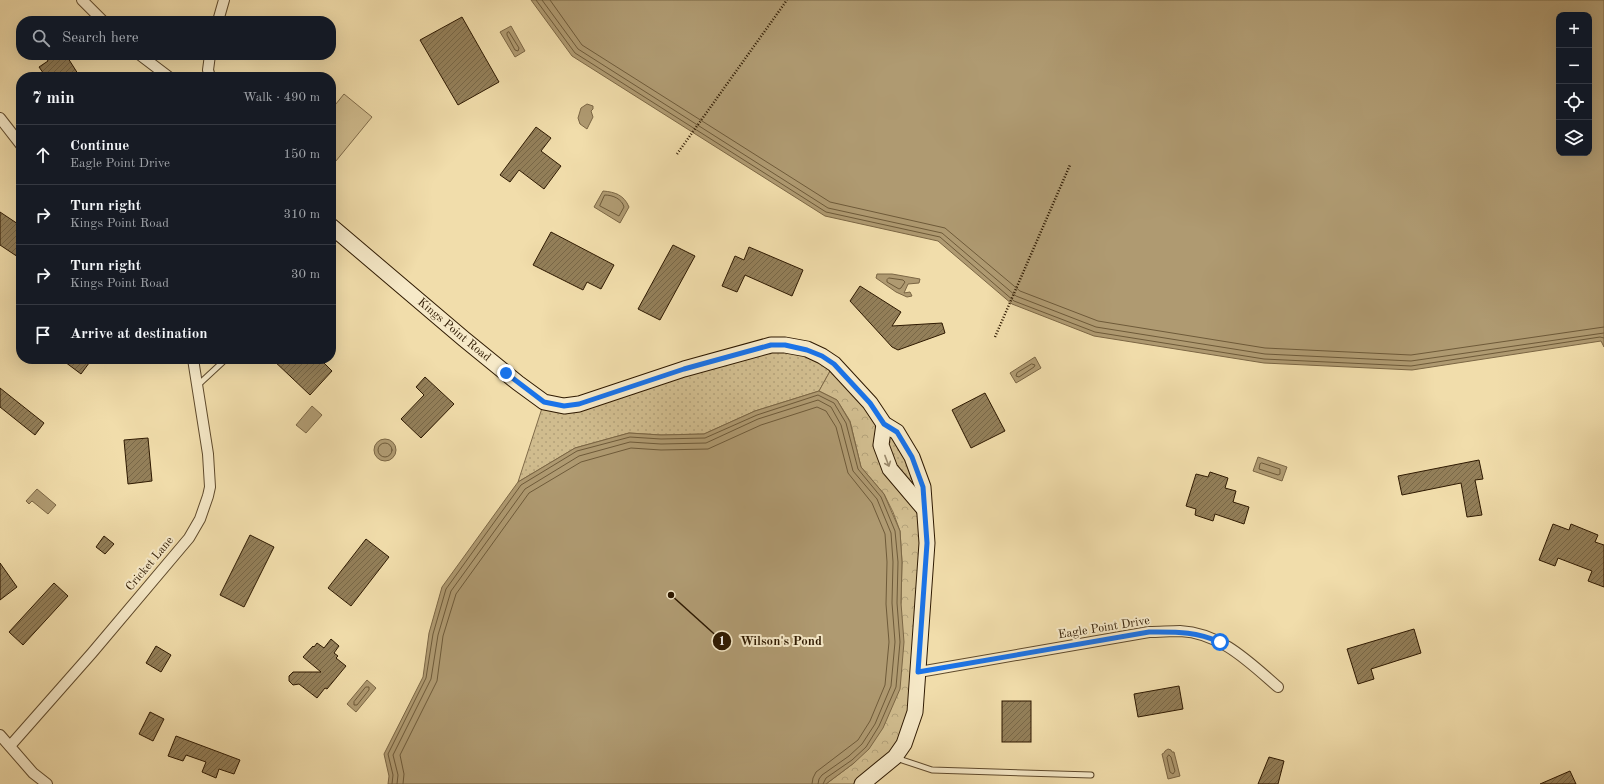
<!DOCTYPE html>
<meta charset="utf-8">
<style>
:root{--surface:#171b24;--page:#242831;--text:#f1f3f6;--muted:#9ea1a6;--line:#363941}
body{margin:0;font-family:"Old Standard TT",serif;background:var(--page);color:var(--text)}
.controls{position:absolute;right:12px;top:12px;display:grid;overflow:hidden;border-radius:8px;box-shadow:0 4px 16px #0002}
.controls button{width:36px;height:36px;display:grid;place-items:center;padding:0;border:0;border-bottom:1px solid var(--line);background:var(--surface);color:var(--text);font:20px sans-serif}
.stop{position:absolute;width:12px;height:12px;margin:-9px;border:3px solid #1a73e8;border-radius:50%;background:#fff}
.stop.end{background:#1a73e8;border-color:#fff;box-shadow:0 1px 4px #0008}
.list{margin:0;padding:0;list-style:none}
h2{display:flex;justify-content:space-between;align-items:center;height:52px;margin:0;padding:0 16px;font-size:17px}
h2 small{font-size:13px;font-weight:400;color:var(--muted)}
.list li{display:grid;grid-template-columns:26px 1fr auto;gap:12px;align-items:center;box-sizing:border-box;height:60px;padding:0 16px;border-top:1px solid var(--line)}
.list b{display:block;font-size:15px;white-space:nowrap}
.list p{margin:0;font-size:13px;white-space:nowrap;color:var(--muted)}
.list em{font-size:13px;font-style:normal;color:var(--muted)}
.icon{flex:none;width:22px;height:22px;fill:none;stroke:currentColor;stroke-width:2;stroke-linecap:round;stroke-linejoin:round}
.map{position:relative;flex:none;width:1604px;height:784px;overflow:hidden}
.search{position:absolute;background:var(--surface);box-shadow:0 4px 16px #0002;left:16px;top:16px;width:320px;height:44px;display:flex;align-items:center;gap:10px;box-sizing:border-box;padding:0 14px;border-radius:16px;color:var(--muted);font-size:15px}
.panel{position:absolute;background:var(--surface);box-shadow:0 4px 16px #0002;left:16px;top:72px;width:320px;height:292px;border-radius:16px}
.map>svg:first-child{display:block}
.grass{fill:url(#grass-dots);stroke:#7f6a48}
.forest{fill:url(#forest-crowns);stroke:#7f6a48}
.park{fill:#d0bc8e;stroke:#7f6a48}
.water{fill:#af9a71;stroke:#7b6644;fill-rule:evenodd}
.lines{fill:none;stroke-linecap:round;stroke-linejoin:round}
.shore{stroke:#6e5a39;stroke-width:1}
.building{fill:url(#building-hatch);stroke:#2e1901}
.lane-casing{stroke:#5f4a2c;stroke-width:7}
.street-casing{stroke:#5f4a2c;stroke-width:12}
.secondary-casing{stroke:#2e1901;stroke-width:17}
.path{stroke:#2e1901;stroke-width:2.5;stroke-dasharray:1 2;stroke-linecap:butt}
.lane{stroke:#f6e9c8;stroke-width:5}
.street{stroke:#f6e9c8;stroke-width:10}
.secondary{stroke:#f6e9c8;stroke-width:15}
.oneway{stroke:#9c8b6e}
.route{stroke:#1a73e8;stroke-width:5}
.labels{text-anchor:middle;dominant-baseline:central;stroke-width:4;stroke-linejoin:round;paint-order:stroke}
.street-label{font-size:12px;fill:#2e1901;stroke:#f6e9c8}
.leader{fill:none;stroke:#2e1901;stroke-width:1.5}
.callout-dot{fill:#2e1901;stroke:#f6e9c8;stroke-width:1.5}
.mark-label{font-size:12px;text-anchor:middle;font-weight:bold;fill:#fff}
.callout-label{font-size:13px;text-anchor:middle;font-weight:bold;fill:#2e1901;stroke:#f6e9c8;stroke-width:4;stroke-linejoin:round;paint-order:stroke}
</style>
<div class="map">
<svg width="1604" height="784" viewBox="0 0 1604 784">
<defs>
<pattern id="grass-dots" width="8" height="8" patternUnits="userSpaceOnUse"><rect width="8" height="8" fill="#d0bc8e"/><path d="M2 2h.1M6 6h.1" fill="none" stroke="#b3a179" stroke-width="1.8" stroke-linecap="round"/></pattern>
<pattern id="forest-crowns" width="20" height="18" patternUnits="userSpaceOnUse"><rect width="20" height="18" fill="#d0bc8e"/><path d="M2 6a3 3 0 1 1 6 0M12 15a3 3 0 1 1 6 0" fill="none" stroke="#b3a179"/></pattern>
<pattern id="building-hatch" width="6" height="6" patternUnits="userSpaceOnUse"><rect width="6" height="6" fill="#937f59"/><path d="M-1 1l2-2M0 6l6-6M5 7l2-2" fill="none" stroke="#786747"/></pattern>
</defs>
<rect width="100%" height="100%" fill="#f1ddab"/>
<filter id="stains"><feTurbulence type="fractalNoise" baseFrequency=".005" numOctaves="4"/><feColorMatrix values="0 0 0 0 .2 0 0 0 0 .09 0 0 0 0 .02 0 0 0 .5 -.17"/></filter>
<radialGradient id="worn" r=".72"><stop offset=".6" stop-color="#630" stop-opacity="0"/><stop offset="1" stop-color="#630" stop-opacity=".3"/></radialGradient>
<g class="grass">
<path d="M 771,345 L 834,364 L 819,391 L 755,411 L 704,434 L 661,435 L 629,433 L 575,448 L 518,482 L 544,402 L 564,406 Z"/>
<path d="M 884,424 L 897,432 L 924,509 L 890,469 Z"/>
</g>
<path class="forest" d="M 834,364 L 884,424 L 881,445 L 924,509 L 927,543 L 904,744 L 862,784 L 826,784 L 854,763 L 901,603 L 902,562 L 900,531 L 893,512 L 884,494 L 861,467 L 850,421 L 837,400 L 819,391 Z"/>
<path class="park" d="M 344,94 L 372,117 L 331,167 L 331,110 Z"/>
<g class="water">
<path d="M 531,0 L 1604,0 L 1604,347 L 1601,341 L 1412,370 L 1264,363 L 1094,336 L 1012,304 L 938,241 L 825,216 L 572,56 ZM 1559,15 L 1589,15 L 1589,153 L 1559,153 Z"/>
<path d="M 511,26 L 525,51 L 515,57 L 500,32 Z"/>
<path d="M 587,104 L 593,106 L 593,109 L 591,111 L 593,117 L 587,129 L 580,124 L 578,118 L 581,108 Z"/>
<path d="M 603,191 C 615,192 624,195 629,207 L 620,223 L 594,207 Z"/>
<path d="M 877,274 L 892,274 L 920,279 L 919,283 L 908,284 L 904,293 L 910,292 L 912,296 L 907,297 L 896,292 L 876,278 Z"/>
<path d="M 1035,357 L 1041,368 L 1016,383 L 1010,373 Z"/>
<path d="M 819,391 L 837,400 L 850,422 L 861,467 L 884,494 L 900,531 L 902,562 L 901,603 L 904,642 L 900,689 L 883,728 L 869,749 L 854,763 L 826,784 L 388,784 L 389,776 L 384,754 L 423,677 L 429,633 L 442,587 L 518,482 L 575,448 L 629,433 L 661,435 L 704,434 L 755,411 Z"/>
<path d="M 312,406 L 322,415 L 306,433 L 296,425 Z"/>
<circle cx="385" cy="450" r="11"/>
<path d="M 1258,457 L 1287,467 L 1282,481 L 1253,471 Z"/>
<path d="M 37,489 L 56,505 L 48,514 L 32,501 L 29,504 L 26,501 Z"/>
<path d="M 367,680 L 376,688 L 356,712 L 347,704 Z"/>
<path d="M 1168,749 L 1171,750 L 1172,752 L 1174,752 L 1180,776 L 1168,779 L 1162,754 L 1164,753 L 1165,751 Z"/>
</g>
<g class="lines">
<g class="shore">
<path d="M 536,0 L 575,53 L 826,212 L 940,237 L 1014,301 L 1095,332 L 1264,359 L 1411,366 L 1600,337 L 1604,338"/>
<path d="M 542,0 L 578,49 L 828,208 L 942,233 L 1016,296 L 1096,327 L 1265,354 L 1411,361 L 1604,333"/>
<path d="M 550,0 L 582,45 L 830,202 L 945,228 L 1020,291 L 1098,321 L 1265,348 L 1411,355 L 1604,327"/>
<path d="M 509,32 L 519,48 L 518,51 L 515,50 L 507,35 L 507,33 Z"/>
<path d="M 605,195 C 613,195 622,199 624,207 L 619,216 L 600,206 Z"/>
<path d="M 889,278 L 903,280 L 905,282 L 901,288 L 899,289 L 887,282 L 887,280 Z"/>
<path d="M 1032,364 L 1035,365 L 1034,367 L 1019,377 L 1016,376 L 1017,373 Z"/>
<circle cx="385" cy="450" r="7"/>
<path d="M 1262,463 L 1280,469 L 1280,474 L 1278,475 L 1259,469 L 1260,464 Z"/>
<path d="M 366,687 L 369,687 L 369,690 L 357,705 L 354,705 L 354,702 Z"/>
<path d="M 1169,755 L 1171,757 L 1175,771 L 1173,774 L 1170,772 L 1167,758 Z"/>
<path d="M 392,784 L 393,775 L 388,754 L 426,678 L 433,634 L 446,589 L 521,485 L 577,451 L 630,437 L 661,439 L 705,438 L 757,415 L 818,395 L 834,403 L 846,423 L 858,469 L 881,497 L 895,531 L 898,562 L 897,603 L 900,642 L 896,687 L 879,726 L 866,747 L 852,760 L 826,778 L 823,784"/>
<path d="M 397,784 L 398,775 L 393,755 L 431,679 L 438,635 L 451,591 L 525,489 L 579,456 L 630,442 L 661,444 L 706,443 L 758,419 L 818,400 L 831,407 L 841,425 L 853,471 L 877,499 L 891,533 L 893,562 L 892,603 L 895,642 L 891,686 L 875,724 L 862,744 L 849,756 L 822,775 L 819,779 L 818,784"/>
<path d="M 403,784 L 404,774 L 400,755 L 437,681 L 443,636 L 456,594 L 529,493 L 581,462 L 631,448 L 661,450 L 708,449 L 761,425 L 817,407 L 826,411 L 836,427 L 848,473 L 872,503 L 885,534 L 887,562 L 886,604 L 889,642 L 885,685 L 870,721 L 858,740 L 816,772 L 813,778 L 812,784"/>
</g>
</g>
<g class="building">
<path d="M 462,17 L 499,82 L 458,105 L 420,40 Z"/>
<path d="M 45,55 L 66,55 L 80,77 L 46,77 L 39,67 L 48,61 Z"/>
<path d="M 536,127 L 551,138 L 541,151 L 561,166 L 544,189 L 519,170 L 510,182 L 500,175 Z"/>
<path d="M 0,212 L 21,226 L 21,259 L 0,245 Z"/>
<path d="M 551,232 L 614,265 L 601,289 L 587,282 L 583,290 L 533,265 Z"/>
<path d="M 673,245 L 695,256 L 660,320 L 638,309 Z"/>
<path d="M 749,247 L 803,270 L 792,296 L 745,275 L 737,292 L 722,286 L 735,256 L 744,260 Z"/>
<path d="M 860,286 L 901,312 L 892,326 L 942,323 L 945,333 L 898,350 L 892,347 L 850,301 Z"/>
<path d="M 61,359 L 92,359 L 81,374 Z"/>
<path d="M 272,359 L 320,359 L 332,371 L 310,395 Z"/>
<path d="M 425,377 L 454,404 L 421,438 L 401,419 L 424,395 L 416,387 Z"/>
<path d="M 0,388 L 44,423 L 35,435 L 0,407 Z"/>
<path d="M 985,393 L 1005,431 L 971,448 L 952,410 Z"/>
<path d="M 148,438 L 152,481 L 128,484 L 124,440 Z"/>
<path d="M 1479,460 L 1483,479 L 1475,480 L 1482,515 L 1467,517 L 1461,483 L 1402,495 L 1398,476 Z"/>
<path d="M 1210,472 L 1228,478 L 1225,488 L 1236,491 L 1233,502 L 1249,507 L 1244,524 L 1215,514 L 1213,521 L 1195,515 L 1196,509 L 1186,506 L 1196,474 L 1208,477 Z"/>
<path d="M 1553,524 L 1569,530 L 1571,524 L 1598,535 L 1595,542 L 1604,545 L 1604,587 L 1588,581 L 1592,571 L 1558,558 L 1555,566 L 1539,560 Z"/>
<path d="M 250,535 L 274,547 L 244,607 L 220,595 Z"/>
<path d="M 104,536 L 114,544 L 105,554 L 96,547 Z"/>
<path d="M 366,539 L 389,557 L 351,606 L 328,588 Z"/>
<path d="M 0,563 L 17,587 L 0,600 Z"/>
<path d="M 54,583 L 68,596 L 23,645 L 9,632 Z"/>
<path d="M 1414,629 L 1421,653 L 1371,669 L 1374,679 L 1358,684 L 1347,649 Z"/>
<path d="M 331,639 L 339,646 L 334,653 L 338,656 L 336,658 L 346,666 L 327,689 L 325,688 L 317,698 L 299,684 L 293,685 L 289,681 L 289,676 L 293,672 L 321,672 L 303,657 L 313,646 L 314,647 L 317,643 L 324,648 Z"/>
<path d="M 156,646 L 171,655 L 161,672 L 146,663 Z"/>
<path d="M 1179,686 L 1183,709 L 1138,717 L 1134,694 Z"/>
<rect x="1002" y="701" width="29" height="41"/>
<path d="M 150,712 L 164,719 L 153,741 L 139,734 Z"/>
<path d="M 176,736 L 240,760 L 234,774 L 219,769 L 216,778 L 202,772 L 206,762 L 186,755 L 183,761 L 168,756 Z"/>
<path d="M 1269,757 L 1284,761 L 1278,784 L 1258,784 Z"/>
<path d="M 1570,771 L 1576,784 L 1540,784 Z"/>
</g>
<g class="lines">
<defs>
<g id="lane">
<path d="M 198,385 L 226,359"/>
<path d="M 896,758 L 932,770 L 1091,775"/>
</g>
<g id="street">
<path d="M 82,0 L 103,21"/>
<path d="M 218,21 L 224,0"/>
<path d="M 140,55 L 169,77"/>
<path d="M 210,55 L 208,70 L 210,77"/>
<path d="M 0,118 L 21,145"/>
<path d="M 919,672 L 1149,632 C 1159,632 1170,631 1180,631 C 1221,633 1249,662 1278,687"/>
<path d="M 0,735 L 33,773 L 47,784"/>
<path d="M 10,746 L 92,653 L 189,538 L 200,519 L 208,496 L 210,487 L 208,454 L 193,359"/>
</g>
<g id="secondary">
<path id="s1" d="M 331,226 L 464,339 L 518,383 L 544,402 L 564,406 L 579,404 L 684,369 L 771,345 L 785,345 L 807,349 L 822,356 L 834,364 L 870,403 L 884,424 L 897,432 L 912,457 L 923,487 L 927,543 L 915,712 L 904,744 L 895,757 L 862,784"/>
<path d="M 884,424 L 881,445 L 890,469 L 924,509"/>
</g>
</defs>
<use href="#lane" class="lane-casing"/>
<use href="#street" class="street-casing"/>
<use href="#secondary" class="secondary-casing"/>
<g class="path">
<path d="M 677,154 L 787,0"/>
<path d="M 995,337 L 1070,165"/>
</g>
<use href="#lane" class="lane"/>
<use href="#street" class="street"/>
<use href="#secondary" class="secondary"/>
</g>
<defs><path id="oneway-shaft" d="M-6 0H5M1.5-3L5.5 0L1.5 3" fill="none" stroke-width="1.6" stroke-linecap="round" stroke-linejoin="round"/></defs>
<use class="oneway" href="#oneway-shaft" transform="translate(887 461) rotate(69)"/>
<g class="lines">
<path class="route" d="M 506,373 L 544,402 L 564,406 L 579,404 L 684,369 L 771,345 L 785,345 L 807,350 L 822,356 L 834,364 L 870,403 L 884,424 L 897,432 L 912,457 L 923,487 L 927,543 L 918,672 L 1149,632 C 1177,632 1194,631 1220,642"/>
</g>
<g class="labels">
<g class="street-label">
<text stroke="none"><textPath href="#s1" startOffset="161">Kings Point Road</textPath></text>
<text transform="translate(150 564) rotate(-50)">Cricket Lane</text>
<text transform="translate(1104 628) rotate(-9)">Eagle Point Drive</text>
</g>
</g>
<path class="leader" d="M671 595L722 641"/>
<g class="callout-dot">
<circle cx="671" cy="595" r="4"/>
<circle cx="722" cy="641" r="10"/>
</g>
<g class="mark-label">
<text x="722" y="645">1</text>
</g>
<g class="callout-label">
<text x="781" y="645">Wilson's Pond</text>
</g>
<rect width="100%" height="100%" filter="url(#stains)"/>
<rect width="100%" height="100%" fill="url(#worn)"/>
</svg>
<div class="controls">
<button>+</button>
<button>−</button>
<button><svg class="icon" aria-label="locate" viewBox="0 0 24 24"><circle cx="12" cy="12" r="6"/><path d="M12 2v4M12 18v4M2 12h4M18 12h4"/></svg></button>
<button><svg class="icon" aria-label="layers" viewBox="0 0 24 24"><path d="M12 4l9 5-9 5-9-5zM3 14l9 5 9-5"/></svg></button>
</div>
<div class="stop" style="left:1220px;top:642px"></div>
<div class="stop end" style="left:506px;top:373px"></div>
<div class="search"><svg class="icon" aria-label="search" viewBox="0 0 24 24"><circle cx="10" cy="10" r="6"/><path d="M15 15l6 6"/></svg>Search here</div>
<section class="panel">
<h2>7 min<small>Walk · 490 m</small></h2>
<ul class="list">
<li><svg class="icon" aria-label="ahead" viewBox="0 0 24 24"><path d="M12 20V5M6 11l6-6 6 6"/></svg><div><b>Continue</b><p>Eagle Point Drive</p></div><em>150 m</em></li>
<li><svg class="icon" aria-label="right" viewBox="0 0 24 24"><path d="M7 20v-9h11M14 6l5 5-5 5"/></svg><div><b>Turn right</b><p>Kings Point Road</p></div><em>310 m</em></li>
<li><svg class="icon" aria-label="right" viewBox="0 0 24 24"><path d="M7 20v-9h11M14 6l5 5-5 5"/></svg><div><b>Turn right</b><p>Kings Point Road</p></div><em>30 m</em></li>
<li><svg class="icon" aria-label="arrive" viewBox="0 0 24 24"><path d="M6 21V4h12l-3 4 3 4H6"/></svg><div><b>Arrive at destination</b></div></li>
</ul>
</section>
</div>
